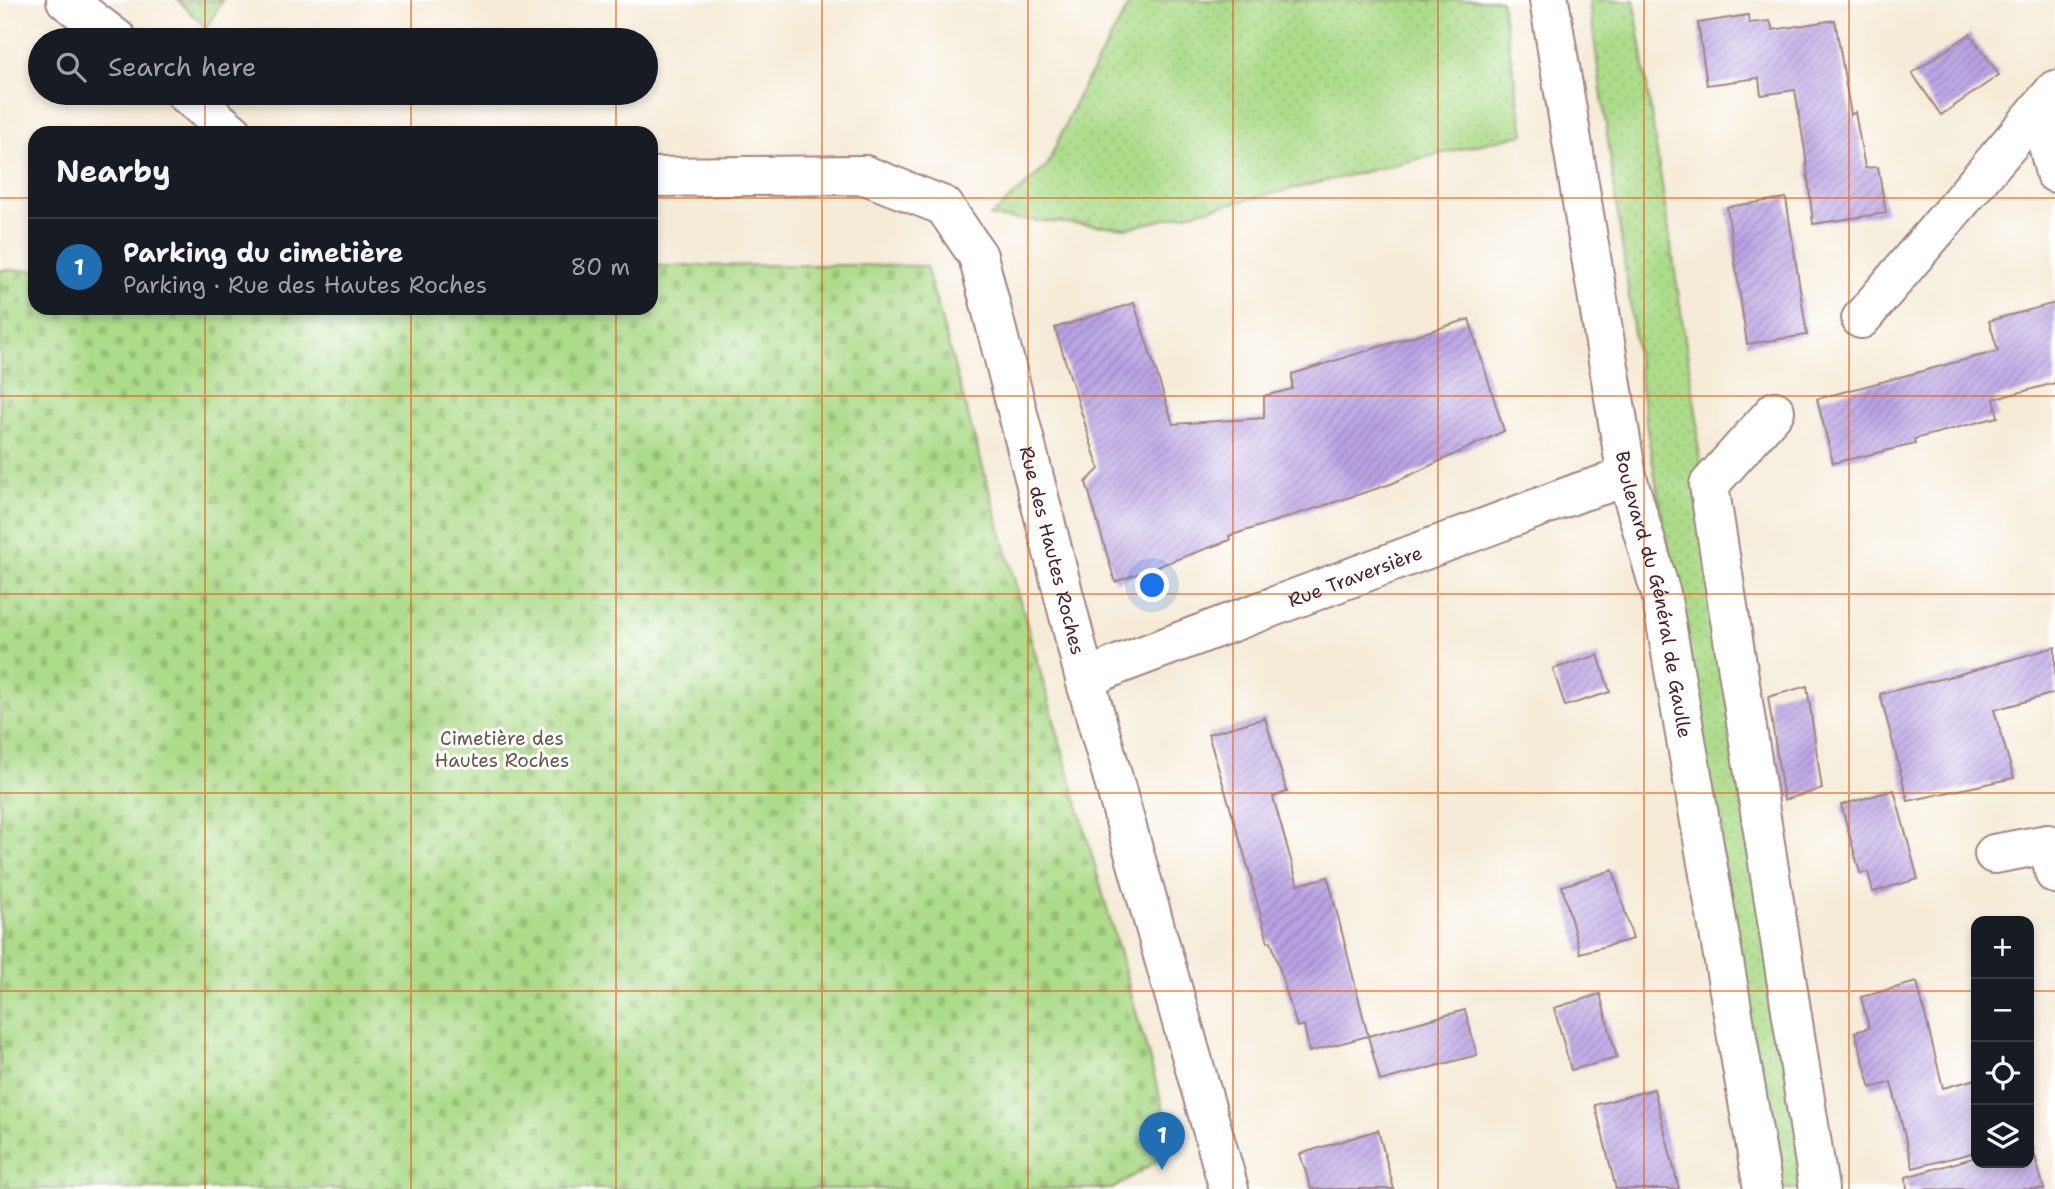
<!DOCTYPE html>
<meta charset="utf-8">
<style>
:root{--surface:#171b24;--page:#20242c;--text:#f1f3f6;--muted:#9ea1a6;--line:#363941;--accent:#1f6fb2}
body{margin:0;font-family:"Shantell Sans",sans-serif;background:var(--page);color:var(--text)}
.controls{position:absolute;right:21px;bottom:21px;display:grid;overflow:hidden;border-radius:14px;box-shadow:0 4px 10px #0003}
.controls button{width:63px;height:63px;display:grid;place-items:center;padding:0;border:0;border-bottom:2px solid var(--line);background:var(--surface);color:var(--text);font:35px sans-serif}
.you{position:absolute;left:1153px;top:586px;width:24px;height:24px;margin:-18px;border:5px solid #fff;border-radius:50%;background:#1a73e8;box-shadow:0 0 0 10px #1a73e833}
.badge{display:grid;place-items:center;width:46px;height:46px;border-radius:50%;background:var(--accent);color:#fff;font-size:23px;font-weight:700}
.pin{position:absolute;translate:-50% -58px;filter:drop-shadow(0 2px 4px #0008)}
.pin::after{content:'';position:absolute;top:37px;width:24px;height:21px;background:inherit;clip-path:polygon(0 0,100% 0,50% 100%)}
.list{margin:0;padding:0;list-style:none}
h2{display:flex;justify-content:space-between;align-items:center;height:91px;margin:0;padding:0 28px;font-size:30px}
h2 small{font-size:23px;font-weight:400;color:var(--muted)}
.list li{display:grid;grid-template-columns:46px 1fr auto;gap:21px;align-items:center;box-sizing:border-box;height:98px;padding:0 28px;border-top:2px solid var(--line)}
.list b{display:block;font-size:26px;white-space:nowrap}
.list p{margin:0;font-size:23px;white-space:nowrap;color:var(--muted)}
.list em{font-size:23px;font-style:normal;color:var(--muted)}
.icon{flex:none;width:38px;height:38px;fill:none;stroke:currentColor;stroke-width:2;stroke-linecap:round;stroke-linejoin:round}
.map{position:relative;flex:none;width:2055px;height:1189px;overflow:hidden}
.search{position:absolute;background:var(--surface);box-shadow:0 4px 10px #0003;left:28px;top:28px;width:630px;height:77px;display:flex;align-items:center;gap:18px;box-sizing:border-box;padding:0 24px;border-radius:38px;color:var(--muted);font-size:26px}
.panel{position:absolute;background:var(--surface);box-shadow:0 4px 10px #0003;left:28px;top:126px;width:630px;height:189px;border-radius:21px}
.map>svg:first-child{display:block}
.green{fill:url(#green-dots);stroke:#7b7d5a;stroke-width:2}
.cemetery{fill:url(#cemetery-stones);stroke:#7b7d5a;stroke-width:2}
.building{fill:url(#building-hatch)}
.lines{fill:none;stroke-linecap:round;stroke-linejoin:round}
.minor-casing{stroke:#a08581;stroke-width:42}
.tertiary-casing{stroke:#a08581;stroke-width:42}
.minor{stroke:#fff;stroke-width:38}
.tertiary{stroke:#fff;stroke-width:38}
.grid{fill:none;stroke:#e8590c;stroke-width:2;stroke-opacity:0.55}
.labels{text-anchor:middle;dominant-baseline:central;stroke-width:6;stroke-linejoin:round;paint-order:stroke}
.street-label{font-size:19px;fill:#4a1f2b;stroke:#fff}
.park-label{font-size:19px;fill:#675747;stroke:#fff}
</style>
<div class="map">
<svg width="2055" height="1189" viewBox="0 0 2055 1189">
<defs>
<pattern id="green-dots" width="8" height="8" patternUnits="userSpaceOnUse" patternTransform="scale(1.75)"><rect width="8" height="8" fill="#acdb89"/><path d="M2 2h.1M6 6h.1" fill="none" stroke="#96bc76" stroke-width="1.8" stroke-linecap="round"/></pattern>
<pattern id="cemetery-stones" width="16" height="16" patternUnits="userSpaceOnUse" patternTransform="scale(1.75)"><rect width="16" height="16" fill="#acdb89"/><path d="M2 7V4a2 2 0 0 1 4 0v3zM10 15v-3a2 2 0 0 1 4 0v3z" fill="#96bc76"/></pattern>
<pattern id="building-hatch" width="6" height="6" patternUnits="userSpaceOnUse" patternTransform="scale(1.75)"><rect width="6" height="6" fill="#b9a3e4"/><path d="M-1 1l2-2M0 6l6-6M5 7l2-2" fill="none" stroke="#9884b9"/></pattern>
</defs>
<rect width="100%" height="100%" fill="#fff"/>
<filter id="ink" filterUnits="userSpaceOnUse"><feTurbulence type="fractalNoise" baseFrequency=".0143" numOctaves="2"/><feDisplacementMap in="SourceGraphic" scale="14" xChannelSelector="R" yChannelSelector="G"/><feConvolveMatrix kernelMatrix="1 2 1 2 8 2 1 2 1" color-interpolation-filters="sRGB"/></filter>
<filter id="wash" filterUnits="userSpaceOnUse"><feTurbulence type="fractalNoise" baseFrequency=".00686" numOctaves="4" result="noise"/><feDisplacementMap in="SourceGraphic" scale="28" xChannelSelector="R" yChannelSelector="G"/><feGaussianBlur stdDeviation="1.57" result="paint"/><feColorMatrix in="noise" values="0 0 0 0 0 0 0 0 0 0 0 0 0 0 0 0 0 1.4 0 .05"/><feComposite in="paint" operator="in"/></filter>
<g filter="url(#wash)">
<rect width="100%" height="100%" fill="#f5ebd7"/>
<g class="green">
<path d="M 178,0 L 223,0 L 206,28 Z"/>
<path d="M 1132,0 L 1501,0 L 1524,134 L 1128,228 L 990,217 L 1047,166 L 1078,96 Z"/>
<path d="M 1589,0 L 1634,0 L 1698,425 L 1697,439 L 1812,1189 L 1779,1189 L 1647,430 Z"/>
</g>
<path class="cemetery" d="M 827,265 L 926,266 L 1175,1150 L 1112,1189 L 0,1189 L 0,270 L 35,270 L 35,308 L 651,308 L 651,266 Z"/>
<g id="blocks">
<g class="building">
<path d="M 1748,15 L 1749,23 L 1770,21 L 1773,30 L 1835,20 L 1851,115 L 1855,112 L 1865,168 L 1878,167 L 1886,213 L 1813,224 L 1805,151 L 1795,90 L 1761,95 L 1759,78 L 1707,85 L 1698,23 Z"/>
<path d="M 1970,34 L 1999,75 L 1941,115 L 1912,73 Z"/>
<path d="M 1786,198 L 1807,335 L 1747,344 L 1727,207 Z"/>
<path d="M 1134,303 L 1173,424 L 1264,418 L 1264,396 L 1292,389 L 1292,374 L 1469,319 L 1504,431 L 1391,484 L 1229,536 L 1230,540 L 1115,582 L 1086,482 L 1099,469 L 1055,328 Z"/>
<path d="M 2055,303 L 2055,383 L 1994,399 L 1998,417 L 1914,439 L 1915,444 L 1833,463 L 1817,399 L 1998,351 L 1989,321 Z"/>
<path d="M 2055,647 L 2055,693 L 1994,710 L 2014,778 L 1908,801 L 1880,694 L 1960,674 Z"/>
<path d="M 1598,655 L 1610,692 L 1565,706 L 1553,669 Z"/>
<path d="M 1807,686 L 1822,789 L 1784,800 L 1768,697 Z"/>
<path d="M 1265,718 L 1287,792 L 1273,797 L 1298,885 L 1328,877 L 1368,1036 L 1309,1052 L 1304,1025 L 1297,1027 L 1271,941 L 1268,942 L 1251,880 L 1252,880 L 1208,734 Z"/>
<path d="M 1894,790 L 1918,879 L 1873,892 L 1868,872 L 1860,873 L 1841,805 Z"/>
<path d="M 1613,870 L 1633,939 L 1580,953 L 1562,886 Z"/>
<path d="M 1917,982 L 1943,1088 L 1976,1079 L 1976,1152 L 1913,1168 L 1891,1082 L 1871,1088 L 1855,1032 L 1869,1028 L 1861,997 Z"/>
<path d="M 1600,994 L 1617,1058 L 1571,1070 L 1554,1008 Z"/>
<path d="M 1465,1010 L 1477,1055 L 1380,1081 L 1368,1036 Z"/>
<path d="M 1654,1089 L 1679,1189 L 1616,1189 L 1595,1105 Z"/>
<path d="M 1378,1130 L 1394,1189 L 1311,1189 L 1300,1154 Z"/>
<path d="M 2031,1142 L 2044,1189 L 1907,1189 L 1906,1177 L 1976,1157 L 1976,1163 L 2029,1163 L 2029,1143 Z"/>
</g>
</g>
</g>
<g filter="url(#ink)">
<use href="#blocks" fill-opacity="0" stroke="#a08581" stroke-width="2"/>
<g class="lines">
<defs>
<g id="minor">
<path d="M 66,0 L 118,40"/>
<path d="M 185,93 L 233,133"/>
<path d="M 2039,109 L 2055,173"/>
<path id="s1" d="M 651,177 L 865,175 L 944,206 L 978,256 L 1085,679 L 1229,1189"/>
<path d="M 1861,319 L 2055,90"/>
<path d="M 1775,411 L 1709,485 L 1819,1189"/>
<path id="s2" d="M 1085,679 L 1120,664 L 1580,492 L 1627,477"/>
<path d="M 1994,854 L 2048,844 L 2055,874"/>
</g>
<g id="tertiary">
<path id="s3" d="M 1549,0 L 1627,477 L 1661,594 L 1763,1189"/>
</g>
</defs>
<use href="#minor" class="minor-casing"/>
<use href="#tertiary" class="tertiary-casing"/>
<use href="#minor" class="minor"/>
<use href="#tertiary" class="tertiary"/>
</g>
</g>
<path class="grid" d="M 205,0 L 205,40M 411,0 L 411,40M 616,0 L 616,40M 822,0 L 822,1189M 1028,0 L 1028,1189M 1233,0 L 1233,1189M 1438,0 L 1438,1189M 1644,0 L 1644,1189M 1849,0 L 1849,1189M 205,93 L 205,133M 411,93 L 411,133M 616,93 L 616,133M 0,198 L 35,198M 651,198 L 2055,198M 205,308 L 205,1189M 411,308 L 411,1189M 616,308 L 616,1189M 0,396 L 2055,396M 0,594 L 2055,594M 0,793 L 2055,793M 0,991 L 1976,991M 2029,991 L 2055,991"/>
<g class="labels">
<g class="street-label">
<text stroke="none"><textPath href="#s1" startOffset="663">Rue des Hautes Roches</textPath></text>
<text stroke="none"><textPath href="#s2" startOffset="289">Rue Traversière</textPath></text>
<text stroke="none"><textPath href="#s3" startOffset="604">Boulevard du Général de Gaulle</textPath></text>
</g>
<g class="park-label">
<text x="502" y="738">Cimetière des<tspan x="502" dy="22">Hautes Roches</tspan></text>
</g>
</g>
</svg>
<div class="controls">
<button>+</button>
<button>−</button>
<button><svg class="icon" aria-label="locate" viewBox="0 0 24 24"><circle cx="12" cy="12" r="6"/><path d="M12 2v4M12 18v4M2 12h4M18 12h4"/></svg></button>
<button><svg class="icon" aria-label="layers" viewBox="0 0 24 24"><path d="M12 4l9 5-9 5-9-5zM3 14l9 5 9-5"/></svg></button>
</div>
<div class="you"></div>
<div class="pin badge" style="left:1162px;top:1170px">1</div>
<div class="search"><svg class="icon" aria-label="search" viewBox="0 0 24 24"><circle cx="10" cy="10" r="6"/><path d="M15 15l6 6"/></svg>Search here</div>
<section class="panel">
<h2>Nearby<small></small></h2>
<ul class="list">
<li><span class="badge">1</span><div><b>Parking du cimetière</b><p>Parking · Rue des Hautes Roches</p></div><em>80 m</em></li>
</ul>
</section>
</div>
